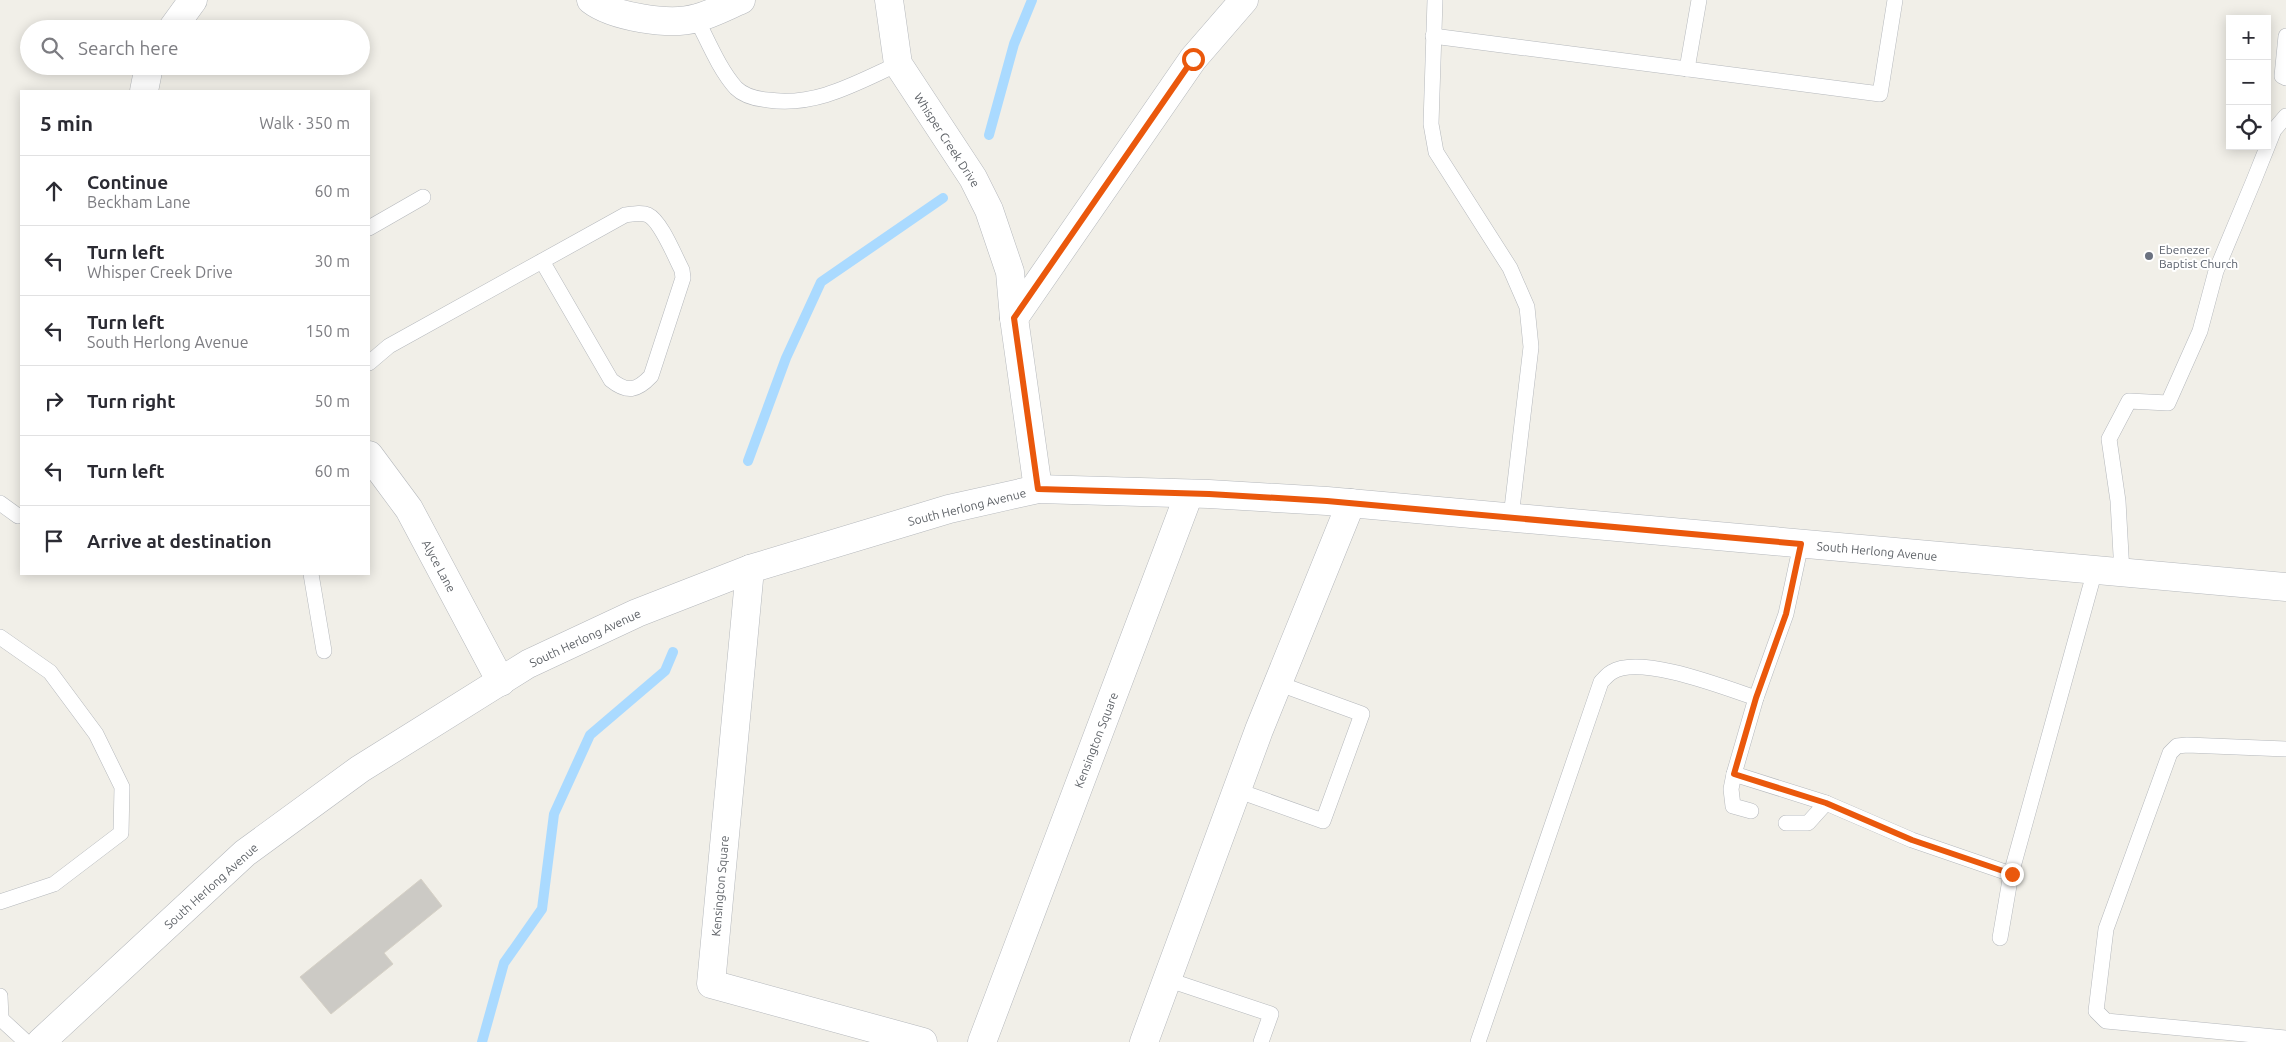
<!DOCTYPE html>
<meta charset="utf-8">
<style>
:root{--surface:#fff;--page:#f7f7f7;--text:#2b2b33;--muted:#7c7c81;--line:#e1e1e2}
body{margin:0;font-family:Ubuntu,sans-serif;background:var(--page);color:var(--text)}
.controls{position:absolute;right:15px;top:15px;display:grid;overflow:hidden;border-radius:0px;box-shadow:0 2px 12px #0003}
.controls button{width:45px;height:45px;display:grid;place-items:center;padding:0;border:0;border-bottom:1px solid var(--line);background:var(--surface);color:var(--text);font:25px sans-serif}
.stop{position:absolute;width:15px;height:15px;margin:-11px;border:4px solid #ea580c;border-radius:50%;background:#fff}
.stop.end{background:#ea580c;border-color:#fff;box-shadow:0 1px 5px #0008}
.list{margin:0;padding:0;list-style:none}
h2{display:flex;justify-content:space-between;align-items:center;height:65px;margin:0;padding:0 20px;font-size:21px}
h2 small{font-size:16px;font-weight:400;color:var(--muted)}
.list li{display:grid;grid-template-columns:32px 1fr auto;gap:15px;align-items:center;box-sizing:border-box;height:70px;padding:0 20px;border-top:1px solid var(--line)}
.list b{display:block;font-size:19px;white-space:nowrap}
.list p{margin:0;font-size:16px;white-space:nowrap;color:var(--muted)}
.list em{font-size:16px;font-style:normal;color:var(--muted)}
.icon{flex:none;width:28px;height:28px;fill:none;stroke:currentColor;stroke-width:2;stroke-linecap:round;stroke-linejoin:round}
.map{position:relative;flex:none;width:2286px;height:1042px;overflow:hidden}
.search{position:absolute;background:var(--surface);box-shadow:0 2px 12px #0003;left:20px;top:20px;width:350px;height:55px;display:flex;align-items:center;gap:12px;box-sizing:border-box;padding:0 18px;border-radius:28px;color:var(--muted);font-size:19px}
.panel{position:absolute;background:var(--surface);box-shadow:0 2px 12px #0003;left:20px;top:90px;width:350px;height:485px;border-radius:0px}
.map>svg:first-child{display:block}
.lines{fill:none;stroke-linecap:round;stroke-linejoin:round}
.stream{stroke:#aadaff;stroke-width:10}
.building{fill:#cccac5;stroke:#d6d1c6}
.service-casing{stroke:#b5b8bc;stroke-width:16}
.minor-casing{stroke:#b5b8bc;stroke-width:29}
.tertiary-casing{stroke:#b5b8bc;stroke-width:29}
.service{stroke:#fff;stroke-width:15}
.minor{stroke:#fff;stroke-width:28}
.tertiary{stroke:#fff;stroke-width:28}
.route{stroke:#ea580c;stroke-width:6}
.worship-dot{fill:#6b7280;stroke:#fff;stroke-width:2}
.labels{text-anchor:middle;dominant-baseline:central;stroke-width:4;stroke-linejoin:round;paint-order:stroke}
.street-label{font-size:12px;fill:#5f6368;stroke:#fff}
.worship-label{font-size:12px;fill:#5b616d;stroke:#fff;text-anchor:start}
</style>
<div class="map">
<svg width="2286" height="1042" viewBox="0 0 2286 1042">
<rect width="100%" height="100%" fill="#f1efe8"/>
<g class="lines">
<g class="stream">
<path d="M 989,135 L 1014,44 L 1032,0"/>
<path d="M 748,461 L 786,358 L 821,282 L 943,198"/>
<path d="M 482,1042 L 504,963 L 542,909 L 554,814 L 590,735 L 665,671 L 673,652"/>
</g>
</g>
<path class="building" d="M 421,879 L 442,906 L 384,953 L 393,964 L 331,1014 L 300,977 Z"/>
<g class="lines">
<defs>
<g id="service">
<path d="M 1435,0 L 1431,124 L 1436,152 L 1510,268 L 1527,307 L 1531,347 L 1511,517"/>
<path d="M 696,18 C 708,41 719,69 736,88 C 744,96 757,99 768,100 C 816,107 856,83 898,64"/>
<path d="M 1433,36 L 1880,94 L 1895,0"/>
<path d="M 2286,36 L 2282,76 L 2286,78"/>
<path d="M 1687,69 L 1699,0"/>
<path d="M 369,228 L 423,197"/>
<path d="M 369,363 L 389,346 L 625,215 C 632,214 642,212 648,215 C 661,221 675,257 682,270 L 683,278 L 651,376 C 637,391 627,393 611,380 L 542,261"/>
<path d="M 0,503 L 18,516 L 21,515"/>
<path d="M 1801,544 L 1786,614 L 1756,698 L 1734,774 L 1826,803 L 1912,840 L 2011,874"/>
<path d="M 2122,573 L 2118,501 L 2109,439 L 2129,401 L 2168,403 L 2200,331 L 2216,271 L 2254,180 L 2274,130 L 2286,116"/>
<path d="M 311,574 L 324,651"/>
<path d="M 0,637 L 50,672 L 96,734 L 122,787 L 121,833 L 54,884 L 0,902"/>
<path d="M 2286,749 L 2187,745 L 2177,746 L 2170,753 L 2106,929 L 2096,1011 L 2106,1021 L 2286,1038"/>
<path d="M 1734,774 L 1731,789 L 1733,806 L 1751,811"/>
<path d="M 1236,790 L 1323,821 L 1362,714 L 1277,683"/>
<path d="M 1786,823 L 1808,823 L 1826,803"/>
<path d="M 2000,938 L 2011,874 L 2095,570"/>
<path d="M 1166,979 L 1271,1014 L 1261,1042"/>
<path d="M 0,996 L 1,1018"/>
<path d="M 0,1018 L 26,1042"/>
<path d="M 1478,1042 L 1601,682 C 1604,679 1608,674 1612,672 C 1640,654 1726,688 1756,698"/>
</g>
<g id="minor">
<path d="M 591,0 C 613,17 670,26 697,18 C 712,14 727,6 741,0"/>
<path d="M 889,0 L 898,64 L 973,178 L 989,210 L 1010,272 L 1014,318 L 1038,489"/>
<path d="M 172,29 L 193,0"/>
<path d="M 144,91 L 149,66"/>
<path d="M 1014,318 L 1193,59 L 1244,0"/>
<path d="M 369,455 L 409,509 L 501,682"/>
<path d="M 750,569 L 711,984 L 923,1042"/>
<path d="M 982,1042 L 1189,494"/>
<path d="M 1144,1042 L 1259,730 L 1351,503"/>
</g>
<path id="tertiary" d="M 41,1042 L 245,853 L 360,769 L 528,664 L 637,613 L 750,569 L 949,509 L 1038,489 L 1209,494 L 1327,501 L 2286,587"/>
</defs>
<use href="#service" class="service-casing"/>
<use href="#minor" class="minor-casing"/>
<use href="#tertiary" class="tertiary-casing"/>
<use href="#service" class="service"/>
<use href="#minor" class="minor"/>
<use href="#tertiary" class="tertiary"/>
</g>
<g class="lines">
<path class="route" d="M 1193,59 L 1014,318 L 1038,489 L 1209,494 L 1327,501 L 1801,544 L 1786,614 L 1756,698 L 1734,774 L 1826,803 L 1912,840 L 2012,874"/>
</g>
<circle class="worship-dot" cx="2149" cy="256" r="5"/>
<g class="labels">
<g class="street-label">
<text transform="translate(947 140) rotate(57)">Whisper Creek Drive</text>
<text transform="translate(967 507) rotate(-14)">South Herlong Avenue</text>
<text transform="translate(1877 551) rotate(5)">South Herlong Avenue</text>
<text transform="translate(439 566) rotate(62)">Alyce Lane</text>
<text transform="translate(585 638) rotate(-25)">South Herlong Avenue</text>
<text transform="translate(1096 740) rotate(-69)">Kensington Square</text>
<text transform="translate(211 886) rotate(-42)">South Herlong Avenue</text>
<text transform="translate(720 886) rotate(-85)">Kensington Square</text>
</g>
<g class="worship-label">
<text x="2159" y="249">Ebenezer<tspan x="2159" dy="14">Baptist Church</tspan></text>
</g>
</g>
</svg>
<div class="controls">
<button>+</button>
<button>−</button>
<button><svg class="icon" aria-label="locate" viewBox="0 0 24 24"><circle cx="12" cy="12" r="6"/><path d="M12 2v4M12 18v4M2 12h4M18 12h4"/></svg></button>
</div>
<div class="stop" style="left:1193px;top:59px"></div>
<div class="stop end" style="left:2012px;top:874px"></div>
<div class="search"><svg class="icon" aria-label="search" viewBox="0 0 24 24"><circle cx="10" cy="10" r="6"/><path d="M15 15l6 6"/></svg>Search here</div>
<section class="panel">
<h2>5 min<small>Walk · 350 m</small></h2>
<ul class="list">
<li><svg class="icon" aria-label="ahead" viewBox="0 0 24 24"><path d="M12 20V5M6 11l6-6 6 6"/></svg><div><b>Continue</b><p>Beckham Lane</p></div><em>60 m</em></li>
<li><svg class="icon" aria-label="left" viewBox="0 0 24 24"><path d="M17 20v-9H6M10 6l-5 5 5 5"/></svg><div><b>Turn left</b><p>Whisper Creek Drive</p></div><em>30 m</em></li>
<li><svg class="icon" aria-label="left" viewBox="0 0 24 24"><path d="M17 20v-9H6M10 6l-5 5 5 5"/></svg><div><b>Turn left</b><p>South Herlong Avenue</p></div><em>150 m</em></li>
<li><svg class="icon" aria-label="right" viewBox="0 0 24 24"><path d="M7 20v-9h11M14 6l5 5-5 5"/></svg><div><b>Turn right</b></div><em>50 m</em></li>
<li><svg class="icon" aria-label="left" viewBox="0 0 24 24"><path d="M17 20v-9H6M10 6l-5 5 5 5"/></svg><div><b>Turn left</b></div><em>60 m</em></li>
<li><svg class="icon" aria-label="arrive" viewBox="0 0 24 24"><path d="M6 21V4h12l-3 4 3 4H6"/></svg><div><b>Arrive at destination</b></div></li>
</ul>
</section>
</div>
